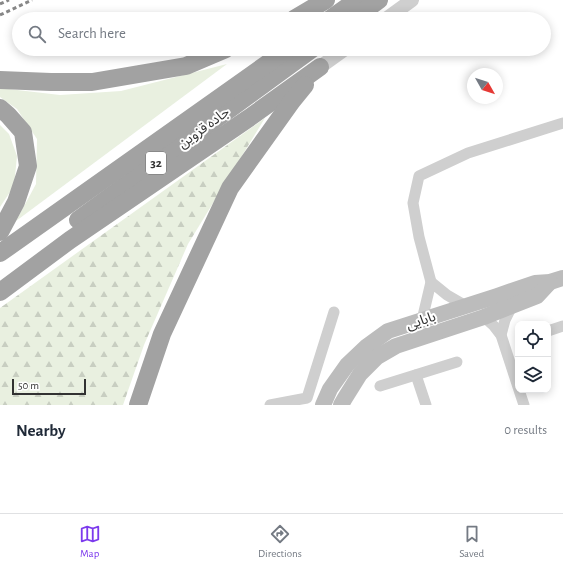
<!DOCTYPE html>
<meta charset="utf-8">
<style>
:root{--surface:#fff;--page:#f6f6f7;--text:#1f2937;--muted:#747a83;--line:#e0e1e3;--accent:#7c3aed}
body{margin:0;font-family:"Alegreya Sans","Noto Sans Arabic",sans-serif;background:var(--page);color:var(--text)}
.controls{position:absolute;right:12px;bottom:12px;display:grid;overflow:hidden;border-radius:8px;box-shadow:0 2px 10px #0003}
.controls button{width:36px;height:36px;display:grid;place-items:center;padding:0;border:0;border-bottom:1px solid var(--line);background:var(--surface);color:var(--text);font:20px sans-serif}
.compass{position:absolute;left:467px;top:68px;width:36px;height:36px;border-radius:50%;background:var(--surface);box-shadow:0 2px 10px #0003;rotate:129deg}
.scale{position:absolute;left:12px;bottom:10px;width:74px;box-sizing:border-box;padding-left:4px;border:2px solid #323232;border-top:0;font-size:11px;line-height:14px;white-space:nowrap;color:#323232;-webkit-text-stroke:3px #fff;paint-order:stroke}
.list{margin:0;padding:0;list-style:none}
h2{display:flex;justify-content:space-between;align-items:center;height:52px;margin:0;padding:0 16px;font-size:17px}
h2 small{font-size:13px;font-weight:400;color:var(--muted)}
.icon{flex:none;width:22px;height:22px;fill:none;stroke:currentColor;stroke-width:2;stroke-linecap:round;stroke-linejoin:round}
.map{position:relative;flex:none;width:563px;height:405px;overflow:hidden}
.search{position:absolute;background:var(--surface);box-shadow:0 2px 10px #0003;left:12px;right:12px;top:12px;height:44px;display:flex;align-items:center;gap:10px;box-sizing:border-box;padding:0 14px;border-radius:22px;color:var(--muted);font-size:15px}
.sheet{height:108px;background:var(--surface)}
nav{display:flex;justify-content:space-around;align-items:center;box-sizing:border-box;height:56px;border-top:1px solid var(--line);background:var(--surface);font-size:11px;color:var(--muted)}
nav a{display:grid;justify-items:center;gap:2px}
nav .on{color:var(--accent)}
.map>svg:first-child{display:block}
.grass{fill:#e9f0e0}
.forest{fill:url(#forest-firs)}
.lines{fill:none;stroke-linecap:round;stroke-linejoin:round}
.minor{stroke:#cfcfcf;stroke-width:11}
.tertiary{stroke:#cfcfcf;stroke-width:14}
.secondary{stroke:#bcbcbc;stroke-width:16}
.trunk{stroke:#a2a2a2;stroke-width:18}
.rail{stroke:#878787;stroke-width:3;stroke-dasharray:4 3;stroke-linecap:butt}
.labels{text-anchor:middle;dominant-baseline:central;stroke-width:4;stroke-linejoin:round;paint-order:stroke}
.shield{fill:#fff;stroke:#707070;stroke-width:1}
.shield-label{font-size:13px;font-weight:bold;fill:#323232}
.street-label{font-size:14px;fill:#323232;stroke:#fff}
</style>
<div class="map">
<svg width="563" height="405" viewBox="0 0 563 405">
<defs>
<pattern id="forest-firs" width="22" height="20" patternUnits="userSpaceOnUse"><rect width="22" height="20" fill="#e9f0e0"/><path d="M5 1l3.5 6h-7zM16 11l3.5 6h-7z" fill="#c8cec1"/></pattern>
</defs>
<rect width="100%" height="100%" fill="#fff"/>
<g class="grass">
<path d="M 227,64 L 16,221 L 36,184 L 37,139 L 17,109 L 0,97 L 0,88 L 60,95 L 121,91 Z"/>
<path d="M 0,125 L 9,134 L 17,156 L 14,186 L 0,207 Z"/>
</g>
<path class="forest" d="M 265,118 L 188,244 L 144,345 L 123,405 L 0,405 L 0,308 Z"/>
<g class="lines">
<g class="minor">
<path d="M 431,282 L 419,237 L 413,203 L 419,176 L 468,153 L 563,123"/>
<path d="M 484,317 L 494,326 L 501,335 L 518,387"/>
<path d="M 422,320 L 431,282 L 447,295 L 466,306"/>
<path d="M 548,331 L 563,326"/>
<path d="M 501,335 L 505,320 L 512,306"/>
<path d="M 416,375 L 426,405"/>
<path d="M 380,386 L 457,362"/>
<path d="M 519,390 L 524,405"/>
<path d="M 270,405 L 307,398 L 334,312"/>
</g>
<g class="tertiary">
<path d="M 386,19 L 412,0"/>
<path d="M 320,67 L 345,49"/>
</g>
<g class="secondary">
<path d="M 323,405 L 330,389 L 347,365 L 366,347 L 388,331 L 497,296 L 535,283 L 550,282 L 563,278"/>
<path d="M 341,405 L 345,398 L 360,374 L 377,357 L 396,346 L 484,317 L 537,296 L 550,282"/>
</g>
<g class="trunk">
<path d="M 294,19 L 326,0"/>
<path d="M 330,19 L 357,0"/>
<path d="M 353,19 L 379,0"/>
<path d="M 0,80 L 51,82 L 92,82 L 186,66 L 226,49"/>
<path d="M 0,108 L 8,115 L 23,132 L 28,166 L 16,202 L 0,232"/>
<path d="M 78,220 L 312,49"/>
<path d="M 0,253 L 288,49"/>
<path d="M 0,292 L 70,240 L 249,118 L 320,67"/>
<path d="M 138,405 L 162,334 L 230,188 L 292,101 L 305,85"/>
</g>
<g class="rail">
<path d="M 0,4 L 9,0"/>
<path d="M 0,15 L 32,0"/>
</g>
</g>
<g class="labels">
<rect class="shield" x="146" y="152" width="20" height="22" rx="3"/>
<g class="shield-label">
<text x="156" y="163">32</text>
</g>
<g class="street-label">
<text transform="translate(204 128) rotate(-36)">جاده قزوین</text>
<text transform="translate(421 321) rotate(-18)">بابایی</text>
</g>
</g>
</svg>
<div class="controls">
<button><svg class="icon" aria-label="locate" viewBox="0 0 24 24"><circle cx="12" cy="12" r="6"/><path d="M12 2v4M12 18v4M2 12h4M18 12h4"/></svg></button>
<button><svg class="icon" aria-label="layers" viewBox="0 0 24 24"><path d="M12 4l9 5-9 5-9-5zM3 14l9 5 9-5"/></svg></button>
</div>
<svg class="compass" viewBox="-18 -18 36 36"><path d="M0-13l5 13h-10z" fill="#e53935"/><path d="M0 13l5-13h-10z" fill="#747a83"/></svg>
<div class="scale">50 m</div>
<div class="search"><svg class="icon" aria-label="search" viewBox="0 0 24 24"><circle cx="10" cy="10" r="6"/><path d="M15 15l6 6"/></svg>Search here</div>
</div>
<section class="sheet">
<h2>Nearby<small>0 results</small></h2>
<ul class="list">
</ul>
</section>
<nav>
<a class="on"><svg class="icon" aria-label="map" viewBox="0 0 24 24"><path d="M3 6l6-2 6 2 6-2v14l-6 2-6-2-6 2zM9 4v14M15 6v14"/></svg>Map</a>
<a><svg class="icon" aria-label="directions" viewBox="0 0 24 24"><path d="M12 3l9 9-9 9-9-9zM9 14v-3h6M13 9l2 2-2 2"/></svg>Directions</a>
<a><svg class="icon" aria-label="saved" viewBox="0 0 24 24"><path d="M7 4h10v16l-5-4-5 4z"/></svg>Saved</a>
</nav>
